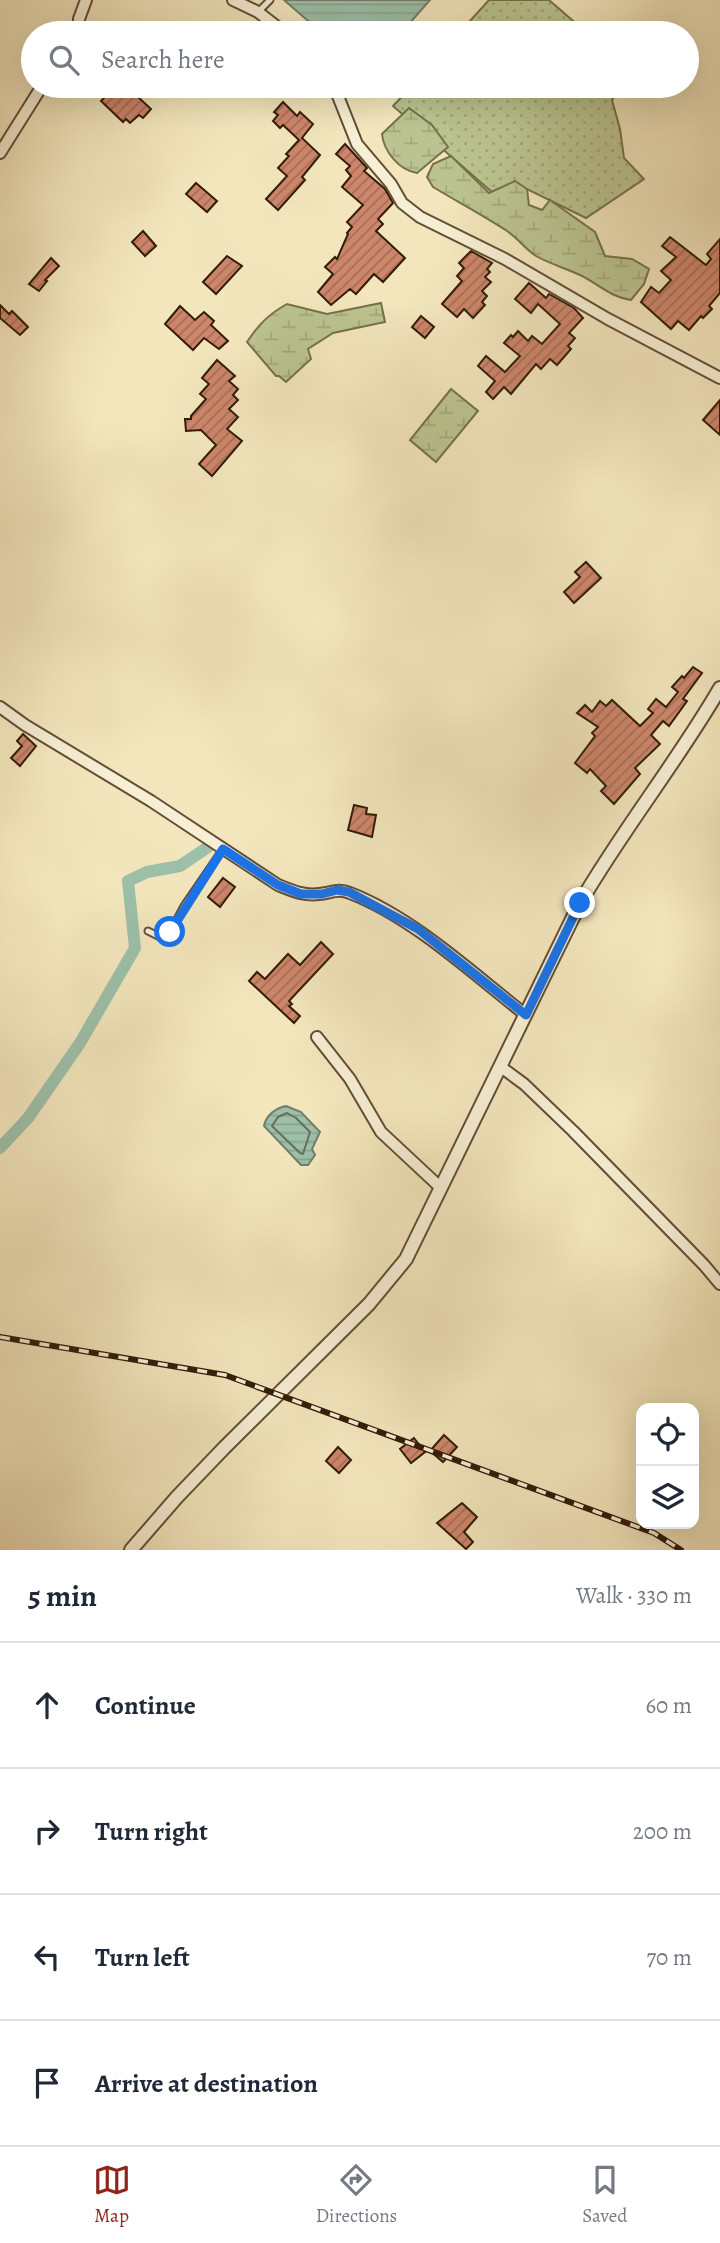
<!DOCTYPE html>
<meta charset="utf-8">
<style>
:root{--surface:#fff;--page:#f2f2f3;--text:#1f2937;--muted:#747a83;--line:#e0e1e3;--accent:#8f2418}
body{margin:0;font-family:Alegreya,serif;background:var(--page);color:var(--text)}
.controls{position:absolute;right:21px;bottom:21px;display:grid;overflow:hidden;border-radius:14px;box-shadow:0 7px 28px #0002}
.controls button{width:63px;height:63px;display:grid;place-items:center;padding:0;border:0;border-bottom:2px solid var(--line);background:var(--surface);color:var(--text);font:35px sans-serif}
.stop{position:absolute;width:21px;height:21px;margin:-16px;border:5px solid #1a73e8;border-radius:50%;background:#fff}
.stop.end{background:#1a73e8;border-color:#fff;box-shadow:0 2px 7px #0008}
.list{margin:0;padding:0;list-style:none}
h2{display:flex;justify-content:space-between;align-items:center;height:91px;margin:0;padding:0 28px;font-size:30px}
h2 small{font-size:23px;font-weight:400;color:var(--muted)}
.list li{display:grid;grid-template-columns:46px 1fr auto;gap:21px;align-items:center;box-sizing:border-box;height:126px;padding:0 28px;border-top:2px solid var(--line)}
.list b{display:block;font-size:26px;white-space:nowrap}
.list em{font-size:23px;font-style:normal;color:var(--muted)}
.icon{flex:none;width:38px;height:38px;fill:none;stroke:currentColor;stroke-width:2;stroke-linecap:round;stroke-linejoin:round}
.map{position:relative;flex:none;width:720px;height:1550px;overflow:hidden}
.search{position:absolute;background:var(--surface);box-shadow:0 7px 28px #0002;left:21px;right:21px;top:21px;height:77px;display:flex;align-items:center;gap:18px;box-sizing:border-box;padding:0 24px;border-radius:38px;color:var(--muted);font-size:26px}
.sheet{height:595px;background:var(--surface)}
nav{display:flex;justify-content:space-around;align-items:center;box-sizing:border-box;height:98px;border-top:2px solid var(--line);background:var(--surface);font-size:19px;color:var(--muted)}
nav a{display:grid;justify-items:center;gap:4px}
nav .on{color:var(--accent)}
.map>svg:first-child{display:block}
.grass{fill:url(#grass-dots);stroke:#76704c;stroke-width:2}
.wetland{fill:url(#wetland-marsh);stroke:#76704c;stroke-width:2}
.water{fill:url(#water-rules);stroke:#727e6a;stroke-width:2}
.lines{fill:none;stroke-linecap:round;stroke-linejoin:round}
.shore{stroke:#686e5a;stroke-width:2}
.canal{stroke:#9dc0aa;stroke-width:12}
.building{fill:url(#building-hatch);stroke:#321c09;stroke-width:2}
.service-casing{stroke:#624e36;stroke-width:9}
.minor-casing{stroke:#624e36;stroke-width:14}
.tertiary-casing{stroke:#624e36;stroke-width:16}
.service{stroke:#f7efd4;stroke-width:5}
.minor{stroke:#f7efd4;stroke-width:10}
.tertiary{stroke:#f7efd4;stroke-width:12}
.rail-casing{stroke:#321c09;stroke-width:6}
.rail{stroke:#f7efd4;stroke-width:3.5;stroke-dasharray:10;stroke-linecap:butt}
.route{stroke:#1a73e8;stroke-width:9}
</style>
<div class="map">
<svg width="720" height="1550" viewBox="0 0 720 1550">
<defs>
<pattern id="grass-dots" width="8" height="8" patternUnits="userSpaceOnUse" patternTransform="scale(1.75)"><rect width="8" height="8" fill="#bbc490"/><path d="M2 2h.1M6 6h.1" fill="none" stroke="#a1a87b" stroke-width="1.8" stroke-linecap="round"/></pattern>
<pattern id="wetland-marsh" width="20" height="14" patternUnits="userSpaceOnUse" patternTransform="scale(1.75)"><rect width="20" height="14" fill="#bbc490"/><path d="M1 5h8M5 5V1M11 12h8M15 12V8" fill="none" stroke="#a1a87b"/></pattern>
<pattern id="water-rules" width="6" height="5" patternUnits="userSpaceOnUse" patternTransform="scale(1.75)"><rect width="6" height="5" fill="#9dc0aa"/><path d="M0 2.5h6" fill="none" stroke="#88a491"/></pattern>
<pattern id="building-hatch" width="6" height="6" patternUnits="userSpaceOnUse" patternTransform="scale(1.75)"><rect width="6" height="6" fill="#cd866b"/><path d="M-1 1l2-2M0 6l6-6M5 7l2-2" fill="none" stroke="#a76d56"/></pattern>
</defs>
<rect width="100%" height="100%" fill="#f3e6bd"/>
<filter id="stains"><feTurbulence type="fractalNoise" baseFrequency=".00286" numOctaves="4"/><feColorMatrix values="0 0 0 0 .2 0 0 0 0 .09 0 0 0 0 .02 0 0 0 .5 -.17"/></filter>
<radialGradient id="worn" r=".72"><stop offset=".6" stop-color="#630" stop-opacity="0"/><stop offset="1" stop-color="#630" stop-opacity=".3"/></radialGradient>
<g class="grass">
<path d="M 489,0 L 549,0 L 587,33 L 459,33 Z"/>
<path d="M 412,86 L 623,86 L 612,100 L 620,129 L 624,158 L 644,179 L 586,218 L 527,189 L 500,199 L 393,106 Z"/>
</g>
<g class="wetland">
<path d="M 409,108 L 432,125 L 448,147 L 417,173 C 399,170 384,152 382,134 Z"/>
<path d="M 451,156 L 489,193 L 515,181 L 527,189 L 529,205 L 542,210 L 550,200 L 595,232 L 605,256 L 632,259 L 649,269 L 644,284 L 631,300 C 610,297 599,284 580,275 C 565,268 550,264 536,256 C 525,249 518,238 507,231 C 484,216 458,202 433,187 L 427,177 L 433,164 Z"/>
<path d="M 381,303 L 385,322 L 333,333 L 308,349 L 311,359 L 286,382 L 279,376 L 276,376 L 247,342 C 258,325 269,314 287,304 L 327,314 Z"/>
<path d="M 451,389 L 478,411 L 436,462 L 410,440 Z"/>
</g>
<g class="water">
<path d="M 284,0 L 430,0 L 401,33 L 322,33 Z"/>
<path d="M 286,1106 L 301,1112 L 320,1132 L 312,1149 L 315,1155 L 308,1165 L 301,1165 L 264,1126 C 266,1115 276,1108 286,1106 Z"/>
</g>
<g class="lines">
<path class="shore" d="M 287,1113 L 296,1118 L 310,1132 L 303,1154 L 300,1153 L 272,1126 L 278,1117 Z"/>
<path class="canal" d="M 0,1148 L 28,1118 L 80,1043 L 135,948 L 128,881 L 147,872 L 180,866 L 208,847"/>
</g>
<g class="building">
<path d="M 115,86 L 125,86 L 130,91 L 134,86 L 147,86 L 138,97 L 151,109 L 143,118 L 139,115 L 130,123 L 126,119 L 123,122 L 101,101 Z"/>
<path d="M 283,102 L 297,116 L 300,112 L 313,124 L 302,138 L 320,155 L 302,177 L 305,180 L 278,210 L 266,199 L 287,176 L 278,168 L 289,156 L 286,154 L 299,140 L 283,125 L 280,128 L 273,121 L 278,115 L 274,112 Z"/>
<path d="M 345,144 L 367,168 L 364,171 L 385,189 L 393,203 L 378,219 L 383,224 L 376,231 L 405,258 L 383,282 L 374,274 L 356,294 L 350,289 L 331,305 L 318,292 L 333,274 L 325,267 L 335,257 L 337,259 L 348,234 L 347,233 L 352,227 L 347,222 L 363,205 L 342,187 L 351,176 L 346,170 L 350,166 L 336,154 Z"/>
<path d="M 196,183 L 217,201 L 207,212 L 186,194 Z"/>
<path d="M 143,231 L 156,246 L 145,256 L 132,242 Z"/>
<path d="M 670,237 L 706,265 L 711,259 L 707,254 L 720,239 L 720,293 L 709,306 L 712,309 L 703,318 L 701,316 L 689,330 L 678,321 L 671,329 L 641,302 L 651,287 L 659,293 L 671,280 L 661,271 L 676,257 L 662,246 Z"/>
<path d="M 471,251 L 492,263 L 487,269 L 490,272 L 485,277 L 491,282 L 482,291 L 487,296 L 482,302 L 485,305 L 473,318 L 464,309 L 457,317 L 442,304 L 462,281 L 457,276 L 464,268 L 459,263 Z"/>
<path d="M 227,256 L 242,266 L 216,294 L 203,282 Z"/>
<path d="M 51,258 L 59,266 L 45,280 L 47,281 L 39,291 L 29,284 Z"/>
<path d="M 529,283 L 546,298 L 549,294 L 574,308 L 583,318 L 569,333 L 575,338 L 568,346 L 571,349 L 557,365 L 550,359 L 541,369 L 536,364 L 511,394 L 504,387 L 493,399 L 486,392 L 495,381 L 478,366 L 486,356 L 505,372 L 520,356 L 504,343 L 511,335 L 513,337 L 518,331 L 528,341 L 532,336 L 542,344 L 560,324 L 538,304 L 531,313 L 515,299 Z"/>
<path d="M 0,305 L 9,314 L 12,311 L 28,327 L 20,335 L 0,318 Z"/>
<path d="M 180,306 L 195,320 L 204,312 L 214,321 L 211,325 L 228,341 L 219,349 L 204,338 L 193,350 L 165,324 Z"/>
<path d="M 421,316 L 434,327 L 425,338 L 412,327 Z"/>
<path d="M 217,360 L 235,376 L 229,381 L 238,389 L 233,395 L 238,400 L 229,409 L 238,417 L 227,429 L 242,441 L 212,476 L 199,464 L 216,445 L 201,430 L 186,431 L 185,419 L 191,419 L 191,416 L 206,399 L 200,394 L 209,384 L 202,378 Z"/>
<path d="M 720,400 L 720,435 L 703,420 Z"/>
<path d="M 586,562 L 601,578 L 574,603 L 564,592 L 580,577 L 575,572 Z"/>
<path d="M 693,667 L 702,673 L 683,699 L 687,701 L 669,726 L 663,721 L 651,735 L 660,744 L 635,768 L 640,774 L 614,804 L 601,791 L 606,786 L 590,769 L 587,773 L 575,763 L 595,736 L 592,733 L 598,727 L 577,713 L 585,705 L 592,712 L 600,701 L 606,706 L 612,700 L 640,726 L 653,713 L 648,709 L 656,699 L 666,707 L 678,692 L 672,687 L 682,676 L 684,678 Z"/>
<path d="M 23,734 L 36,746 L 20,766 L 11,758 L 22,746 L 17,741 Z"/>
<path d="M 354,805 L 367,808 L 366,814 L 376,815 L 372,837 L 348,830 Z"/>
<path d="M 223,878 L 235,887 L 220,907 L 208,897 Z"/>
<path d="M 321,942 L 333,954 L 289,1001 L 292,1004 L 289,1006 L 300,1016 L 294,1023 L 249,981 L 257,972 L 265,979 L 288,954 L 300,965 Z"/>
<path d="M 444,1435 L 457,1447 L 443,1462 L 430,1451 Z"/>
<path d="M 414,1438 L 425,1452 L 411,1463 L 400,1449 Z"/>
<path d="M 338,1447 L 351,1460 L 339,1473 L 326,1461 Z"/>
<path d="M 462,1503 L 477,1517 L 464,1532 L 473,1542 L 466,1549 L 437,1523 Z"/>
</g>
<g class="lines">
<defs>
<g id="service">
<path d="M 258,12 L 270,0"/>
<path d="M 148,931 L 164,939 L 167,938 L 184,906 L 223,849"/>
</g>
<g id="minor">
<path d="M 233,0 L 258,12 L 285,33"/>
<path d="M 78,33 L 79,19 L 86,0"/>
<path d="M 334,86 L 357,144 L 391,184 L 402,203 L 420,217 L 505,259 L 608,319 L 720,378"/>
<path d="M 0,153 L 42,86"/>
<path d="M 0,707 L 25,725 L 151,801 L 278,885 C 293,891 304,896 319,894 C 331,893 338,888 350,893 C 414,918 472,973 526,1015"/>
<path d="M 317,1037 L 350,1079 L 381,1132 L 441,1188"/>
<path d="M 501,1067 L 524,1084 L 573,1131 L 704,1265 L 720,1284"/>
</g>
<path id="tertiary" d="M 131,1550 L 177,1497 L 224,1448 L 369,1304 L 406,1259 L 580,903 C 623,829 677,762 720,688"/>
</defs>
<use href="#service" class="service-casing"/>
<use href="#minor" class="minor-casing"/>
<use href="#tertiary" class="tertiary-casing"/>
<use href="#service" class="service"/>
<use href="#minor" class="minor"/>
<use href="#tertiary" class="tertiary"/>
<defs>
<path id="rail" d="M 0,1337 L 225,1375 L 654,1533 L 681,1550"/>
</defs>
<use href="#rail" class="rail-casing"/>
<use href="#rail" class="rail"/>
</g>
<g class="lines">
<path class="route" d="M 170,932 L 223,849 L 278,885 L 301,894 L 322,894 L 337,890 L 349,892 L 418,929 L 526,1015 L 580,903"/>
</g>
<rect width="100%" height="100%" filter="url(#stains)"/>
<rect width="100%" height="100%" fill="url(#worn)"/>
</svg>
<div class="controls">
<button><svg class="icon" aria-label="locate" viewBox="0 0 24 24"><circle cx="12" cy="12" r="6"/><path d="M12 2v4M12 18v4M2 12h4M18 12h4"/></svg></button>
<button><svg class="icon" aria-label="layers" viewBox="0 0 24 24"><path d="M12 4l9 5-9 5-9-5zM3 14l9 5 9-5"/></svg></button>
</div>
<div class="stop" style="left:170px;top:932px"></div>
<div class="stop end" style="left:580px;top:903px"></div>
<div class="search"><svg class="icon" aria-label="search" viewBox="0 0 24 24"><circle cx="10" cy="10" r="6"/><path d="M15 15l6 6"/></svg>Search here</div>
</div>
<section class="sheet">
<h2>5 min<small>Walk · 330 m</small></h2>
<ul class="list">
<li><svg class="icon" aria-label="ahead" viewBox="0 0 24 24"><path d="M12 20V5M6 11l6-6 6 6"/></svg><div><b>Continue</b></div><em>60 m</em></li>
<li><svg class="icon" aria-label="right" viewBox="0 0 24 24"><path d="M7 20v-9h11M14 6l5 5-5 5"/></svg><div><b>Turn right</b></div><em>200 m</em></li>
<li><svg class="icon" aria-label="left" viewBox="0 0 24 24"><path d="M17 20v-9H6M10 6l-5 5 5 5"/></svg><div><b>Turn left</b></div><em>70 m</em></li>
<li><svg class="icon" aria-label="arrive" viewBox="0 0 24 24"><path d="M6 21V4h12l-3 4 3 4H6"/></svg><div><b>Arrive at destination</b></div></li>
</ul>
</section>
<nav>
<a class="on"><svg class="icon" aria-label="map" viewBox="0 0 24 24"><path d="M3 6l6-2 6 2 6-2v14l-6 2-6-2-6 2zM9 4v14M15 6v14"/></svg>Map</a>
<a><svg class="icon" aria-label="directions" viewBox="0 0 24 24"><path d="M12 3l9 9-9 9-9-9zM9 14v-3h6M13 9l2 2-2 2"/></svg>Directions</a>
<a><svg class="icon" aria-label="saved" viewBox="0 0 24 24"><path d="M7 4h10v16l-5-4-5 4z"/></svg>Saved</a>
</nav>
